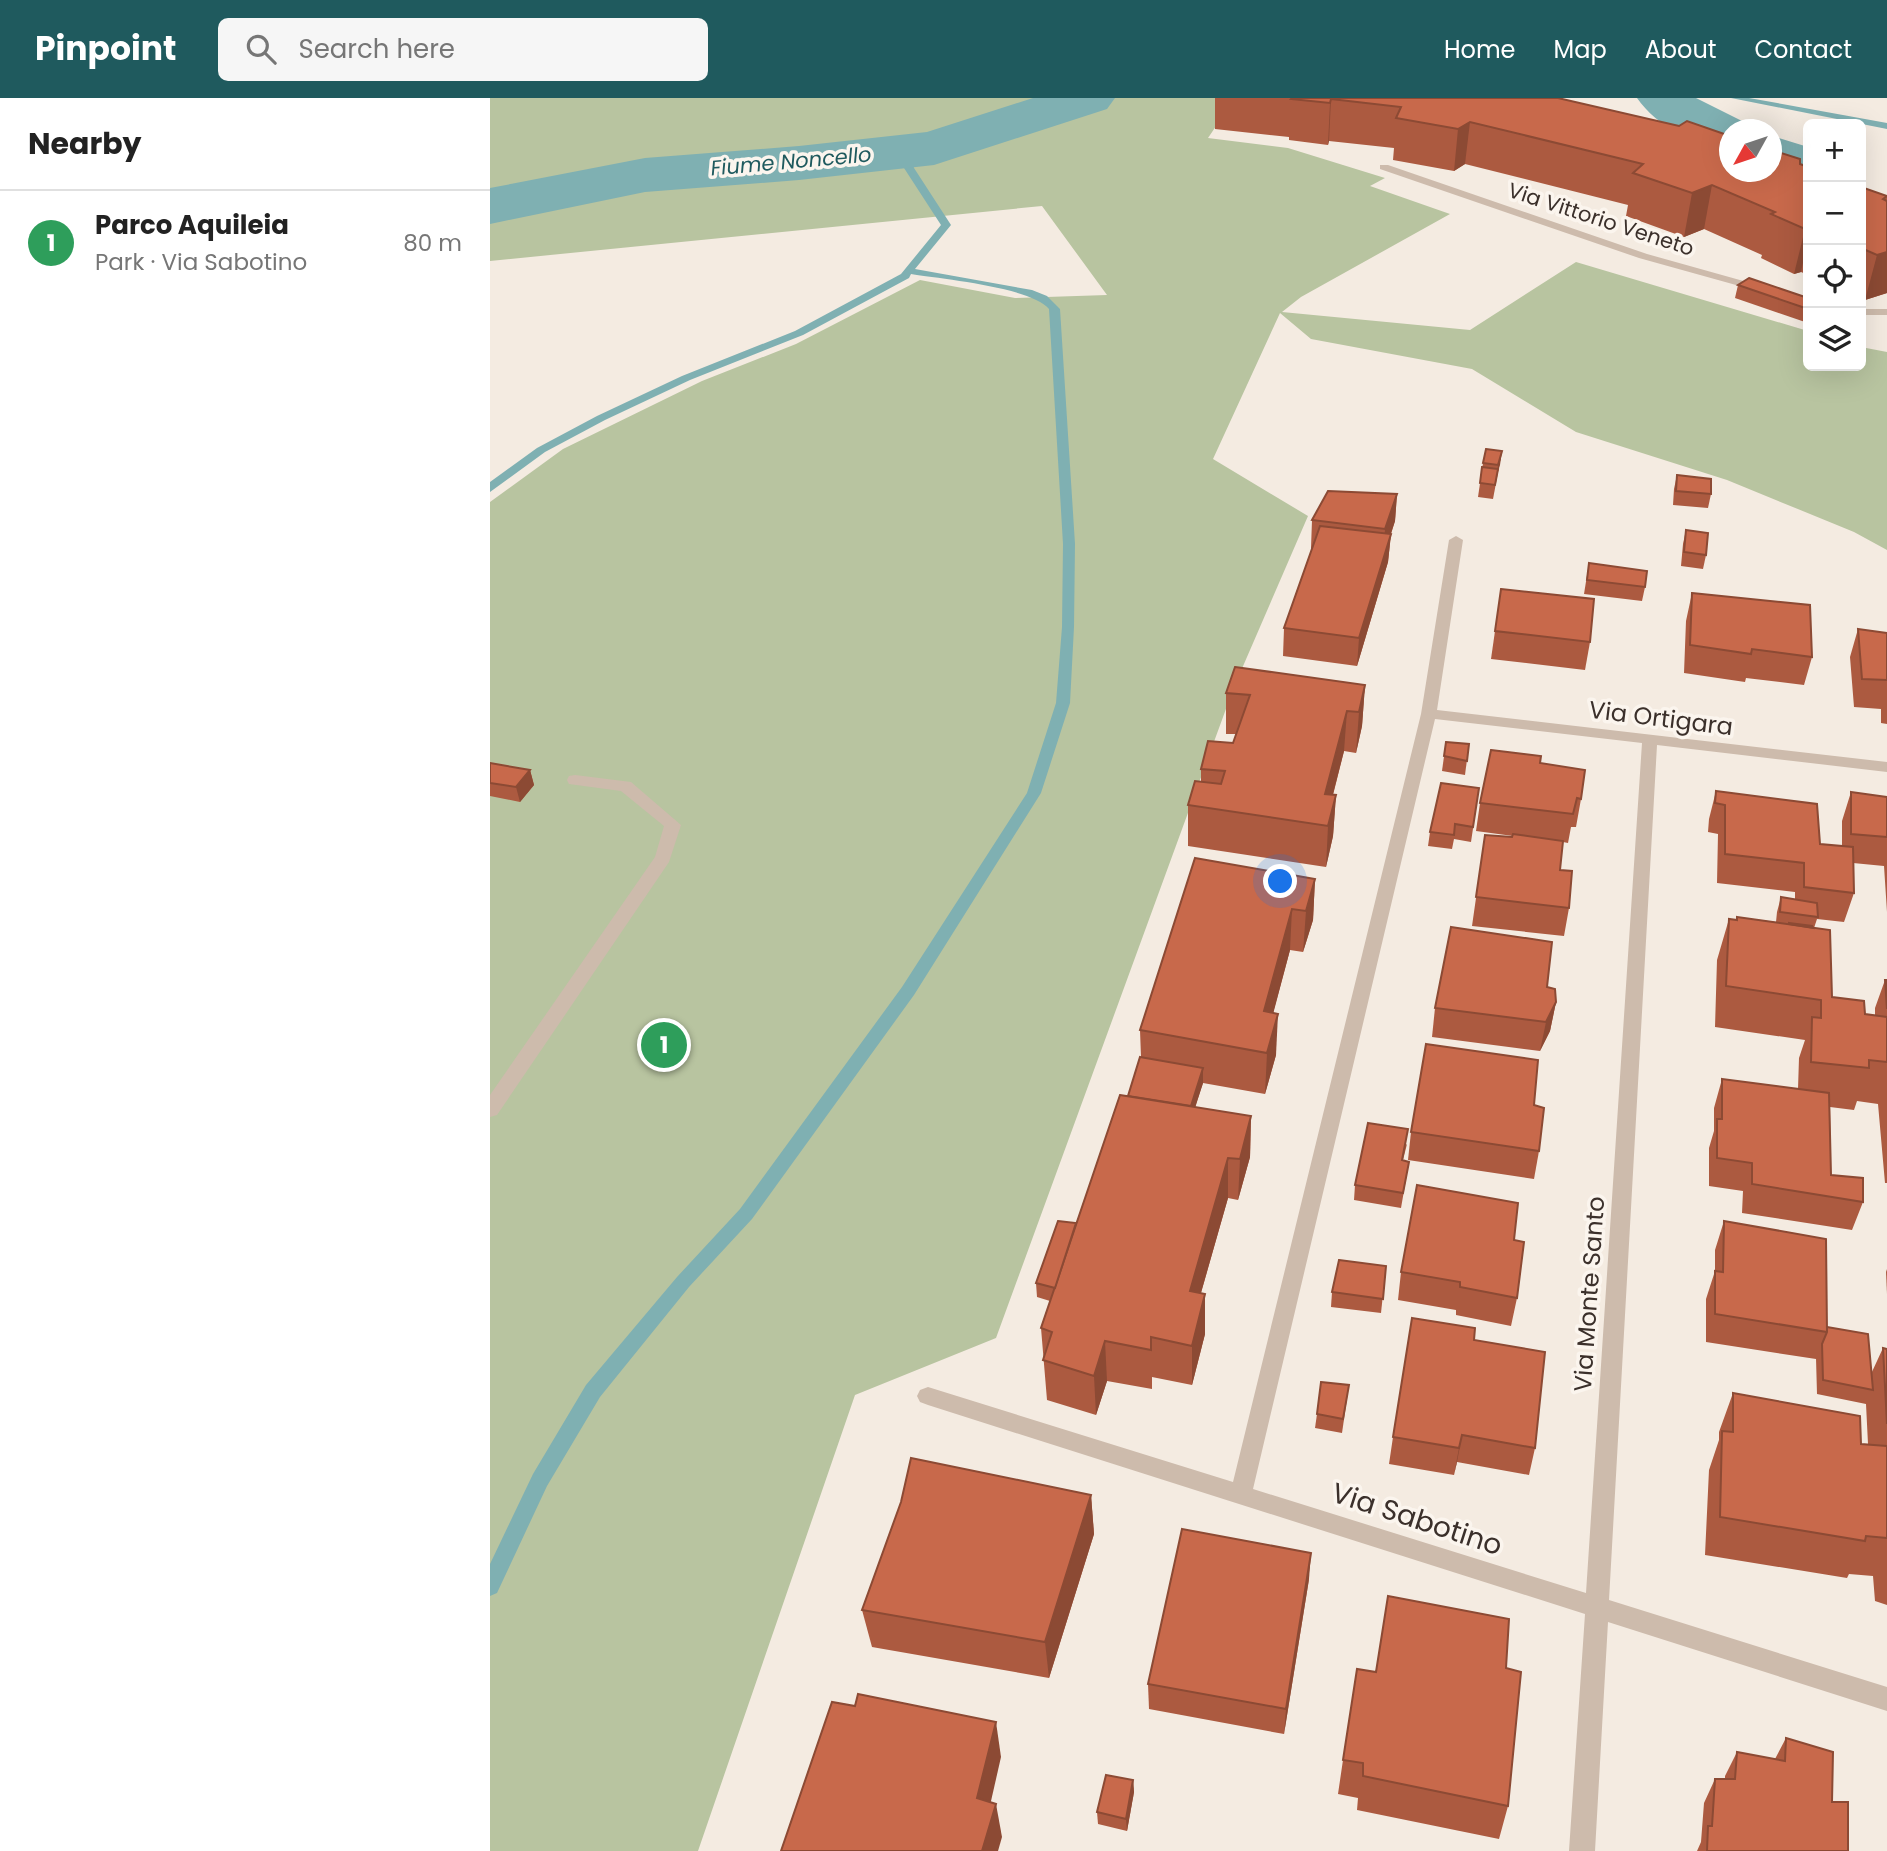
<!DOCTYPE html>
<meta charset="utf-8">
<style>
:root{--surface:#fff;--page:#f6f6f6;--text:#222;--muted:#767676;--line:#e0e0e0;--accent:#1f5a5e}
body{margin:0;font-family:Poppins,sans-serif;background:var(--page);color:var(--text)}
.controls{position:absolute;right:21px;top:21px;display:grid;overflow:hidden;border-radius:10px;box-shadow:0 7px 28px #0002}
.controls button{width:63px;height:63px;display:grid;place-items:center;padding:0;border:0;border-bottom:2px solid var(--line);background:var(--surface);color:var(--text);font:35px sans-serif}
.compass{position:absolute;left:1229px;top:21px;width:63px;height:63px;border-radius:50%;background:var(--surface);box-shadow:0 7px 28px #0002;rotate:230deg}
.you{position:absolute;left:791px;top:784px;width:24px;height:24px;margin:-18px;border:5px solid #fff;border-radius:50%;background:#1a73e8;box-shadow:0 0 0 10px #1a73e833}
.badge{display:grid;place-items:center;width:46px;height:46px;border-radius:50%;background:var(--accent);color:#fff;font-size:23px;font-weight:700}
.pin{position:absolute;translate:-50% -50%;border:4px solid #fff;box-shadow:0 2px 7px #0006}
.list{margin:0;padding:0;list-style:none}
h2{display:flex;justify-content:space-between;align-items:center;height:91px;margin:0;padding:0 28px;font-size:30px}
h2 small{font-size:23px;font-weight:400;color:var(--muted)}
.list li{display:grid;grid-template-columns:46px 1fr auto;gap:21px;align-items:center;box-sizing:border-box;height:105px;padding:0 28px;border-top:2px solid var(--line)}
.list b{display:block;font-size:26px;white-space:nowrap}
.list p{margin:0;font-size:23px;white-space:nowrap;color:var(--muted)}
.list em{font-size:23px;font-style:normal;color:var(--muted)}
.icon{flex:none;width:38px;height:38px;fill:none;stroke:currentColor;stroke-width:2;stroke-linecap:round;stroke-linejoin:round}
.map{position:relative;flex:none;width:1397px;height:1753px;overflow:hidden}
header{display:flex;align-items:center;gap:42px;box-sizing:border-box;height:98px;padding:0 35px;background:var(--accent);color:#fff}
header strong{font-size:33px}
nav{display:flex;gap:38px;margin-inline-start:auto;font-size:24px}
.search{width:490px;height:63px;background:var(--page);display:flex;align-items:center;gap:18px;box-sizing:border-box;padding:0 24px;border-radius:10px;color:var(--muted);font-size:26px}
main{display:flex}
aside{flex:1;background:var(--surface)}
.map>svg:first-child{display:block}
.green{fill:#b8c4a0}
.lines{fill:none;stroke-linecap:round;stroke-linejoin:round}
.stream{fill:#7fb0b2;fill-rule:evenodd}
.river{fill:#7fb0b2;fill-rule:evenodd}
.lane{fill:#cdbbac;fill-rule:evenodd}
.street{fill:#cdbbac;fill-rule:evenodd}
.wall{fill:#ac5a40}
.shaded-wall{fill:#8c4a34}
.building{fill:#c8694b;stroke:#8c4a34;stroke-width:2}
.labels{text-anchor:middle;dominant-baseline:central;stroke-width:7;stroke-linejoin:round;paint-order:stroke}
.far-water-label{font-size:21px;font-style:italic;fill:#1f5a5e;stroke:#fbf5ee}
.far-street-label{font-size:21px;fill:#3b302b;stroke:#fbf5ee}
.street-label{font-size:24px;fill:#3b302b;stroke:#fbf5ee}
.near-street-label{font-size:28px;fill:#3b302b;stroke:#fbf5ee}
</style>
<header>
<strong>Pinpoint</strong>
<div class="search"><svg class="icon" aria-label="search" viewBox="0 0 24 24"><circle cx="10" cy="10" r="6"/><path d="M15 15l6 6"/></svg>Search here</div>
<nav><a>Home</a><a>Map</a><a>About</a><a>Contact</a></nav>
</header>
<main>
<aside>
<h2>Nearby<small></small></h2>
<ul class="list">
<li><span class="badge" style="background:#2e9e5b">1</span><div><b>Parco Aquileia</b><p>Park · Via Sabotino</p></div><em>80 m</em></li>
</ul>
</aside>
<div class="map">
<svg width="1397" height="1753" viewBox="0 0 1397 1753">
<rect width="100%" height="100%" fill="#f4ebe1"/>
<path class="green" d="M 0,0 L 745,0 L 718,40 L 798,50 L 895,80 L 880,88 L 960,116 L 811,199 L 792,214 L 980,232 L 1086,164 L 1318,233 L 1318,268 L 1371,268 L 1371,249 L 1397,254 L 1397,452 L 1364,434 L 1237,382 L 1086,334 L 982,271 L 821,241 L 790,215 L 723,361 L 818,418 L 744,589 L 506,1240 L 365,1297 L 208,1753 L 0,1753 L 0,404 L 73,351 L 212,283 L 306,246 L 430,182 L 525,200 L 617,197 L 552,108 L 0,163 Z"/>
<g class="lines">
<g class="stream">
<path d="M 1241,0 L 1259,0 L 1397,25 L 1397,31 Z"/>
<path d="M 412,51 L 420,53 L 424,70 L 461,127 L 425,171 L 542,192 L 557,198 L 570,211 L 585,446 L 584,529 L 580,605 L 551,695 L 424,897 L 262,1121 L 199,1189 L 110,1299 L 57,1388 L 7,1495 L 0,1498 L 0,1466 L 43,1376 L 96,1287 L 187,1179 L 250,1111 L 412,889 L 537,695 L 566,605 L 572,529 L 573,446 L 559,211 C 541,189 451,181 421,176 L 419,180 L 313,237 L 200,282 L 115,322 L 55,354 L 0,394 L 0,384 L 47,350 L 107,318 L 192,278 L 305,233 L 411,176 L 451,127 L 414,70 Z"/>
</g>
<g class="river">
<path d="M 543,0 L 625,0 L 617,11 L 444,67 L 309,82 L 155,94 L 0,126 L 0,90 L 155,60 L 309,48 L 437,34 Z"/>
<path d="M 1147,0 L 1206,0 L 1260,27 L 1263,32 L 1240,32 L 1240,56 C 1206,47 1167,29 1147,0 Z"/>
<path d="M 1282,38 L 1318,49 L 1318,86 L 1278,74 L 1282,74 Z"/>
</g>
<g class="lane">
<path d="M 890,67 L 898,67 L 1157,156 L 1318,201 L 1318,207 L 1149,160 L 890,71 Z"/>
<rect x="1371" y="211" width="26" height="6"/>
<path d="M 85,677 L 141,684 L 191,727 L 179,764 L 7,1017 L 0,1019 L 0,997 L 165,759 L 174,728 L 131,693 L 79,686 L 77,682 L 79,678 Z"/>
</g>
<path class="street" d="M 966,438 L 973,442 L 947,612 L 1397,664 L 1397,674 L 1167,647 L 1119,1502 L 1397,1589 L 1397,1613 L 1118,1524 L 1105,1753 L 1079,1753 L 1095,1516 L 438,1307 L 430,1304 L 427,1298 L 430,1292 L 438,1289 L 743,1384 L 931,616 L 959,442 ZM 945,621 L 1152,645 L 1096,1495 L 763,1391 Z"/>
</g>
<g class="wall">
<path d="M 725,0 L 1068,0 L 1310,66 L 1318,69 L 1318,177 L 1311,174 L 1304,176 L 1271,160 L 1272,157 L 1214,131 L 1194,139 L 1136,118 L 1138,107 L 975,66 L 964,73 L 903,62 L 904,50 L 839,43 L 838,47 L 799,42 L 799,39 L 725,31 Z"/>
<path d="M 1371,89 L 1397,98 L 1397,195 L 1375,202 L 1371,200 Z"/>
<path d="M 1248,187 L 1318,200 L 1318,222 L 1315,224 L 1245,200 Z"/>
<path d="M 1012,353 L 1003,401 L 988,399 L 993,365 Z"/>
<path d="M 1187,377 L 1221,396 L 1218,410 L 1183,407 L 1184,391 Z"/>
<path d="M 907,396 L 905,423 L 901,436 L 898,464 L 867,568 L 793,558 L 794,530 L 822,450 L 821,450 L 822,422 Z"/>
<path d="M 1196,432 L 1216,457 L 1213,471 L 1191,468 L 1193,446 Z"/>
<path d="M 1099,465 L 1155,489 L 1152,503 L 1094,496 Z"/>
<path d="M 1011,491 L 1100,544 L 1095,572 L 1001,561 Z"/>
<path d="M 1202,495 L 1322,559 L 1314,587 L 1256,580 L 1255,584 L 1194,575 L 1196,523 Z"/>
<path d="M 1368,531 L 1397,535 L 1397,626 L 1391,625 L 1391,611 L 1364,609 L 1360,559 Z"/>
<path d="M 875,587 L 872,628 L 866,655 L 854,653 L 843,697 L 846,697 L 843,738 L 836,769 L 698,748 L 698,707 L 711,684 L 711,671 L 743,645 L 746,636 L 736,636 L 736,595 Z"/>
<path d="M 956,644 L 979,646 L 975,677 L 952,673 Z"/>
<path d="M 0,665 L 40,672 L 44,687 L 30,704 L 0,698 Z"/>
<path d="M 1050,665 L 1091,701 L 1086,729 L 1081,729 L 1078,745 L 1073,744 L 1070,772 L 1079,810 L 1074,838 L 982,828 L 995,737 L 1022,739 L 1023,738 L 986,733 L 990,705 Z"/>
<path d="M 989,690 L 981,744 L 964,741 L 962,751 L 938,748 L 940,734 Z"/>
<path d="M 1226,693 L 1330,746 L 1352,748 L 1352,723 L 1361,694 L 1397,699 L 1397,814 L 1394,768 L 1363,765 L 1364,795 L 1354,824 L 1327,821 L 1324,830 L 1342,899 L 1375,916 L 1385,917 L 1385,910 L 1395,882 L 1397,882 L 1397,1085 L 1395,1085 L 1388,1006 L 1367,1003 L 1364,1012 L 1340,1009 L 1341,1077 L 1373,1104 L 1362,1132 L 1252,1115 L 1253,1093 L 1219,1088 L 1219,1050 L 1224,1033 L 1224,1010 L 1232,981 L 1308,991 L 1309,960 L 1315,942 L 1225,929 L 1227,862 L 1239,821 L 1246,822 L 1247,819 L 1286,824 L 1287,814 L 1291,799 L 1305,802 L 1305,794 L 1227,785 L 1228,736 L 1218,734 L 1219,721 Z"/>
<path d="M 825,781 L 823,822 L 813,854 L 800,852 L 783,915 L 786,957 L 775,996 L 713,985 L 705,1009 L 761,1018 L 760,1059 L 748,1102 L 738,1100 L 711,1195 L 715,1196 L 715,1236 L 702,1287 L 662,1279 L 662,1291 L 617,1283 L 606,1317 L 557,1302 L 551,1230 L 560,1203 L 547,1199 L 546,1185 L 586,1125 L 638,998 L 651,959 L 650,932 Z"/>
<path d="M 1057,889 L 1066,904 L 1060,933 L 1050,953 L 942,939 L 945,910 Z"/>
<path d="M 921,1034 L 1049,1053 L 1044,1081 L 918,1062 Z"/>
<path d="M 917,1046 L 913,1062 L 919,1064 L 911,1110 L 864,1102 L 865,1087 Z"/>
<path d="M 1234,1123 L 1381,1276 L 1393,1250 L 1397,1251 L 1397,1507 L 1385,1503 L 1383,1478 L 1359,1476 L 1357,1480 L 1215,1457 L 1219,1372 L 1229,1342 L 1229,1334 L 1243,1295 L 1371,1346 L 1378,1346 L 1376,1306 L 1327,1296 L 1326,1260 L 1326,1261 L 1216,1244 L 1216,1201 L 1225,1173 L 1225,1152 Z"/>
<path d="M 1024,1142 L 1027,1200 L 1021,1228 L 966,1217 L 966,1212 L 908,1202 L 911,1174 Z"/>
<path d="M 896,1168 L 891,1215 L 841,1209 L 842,1194 Z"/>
<path d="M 1397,1171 L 1397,1196 L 1396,1174 Z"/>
<path d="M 984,1242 L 1045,1350 L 1039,1377 L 967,1364 L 964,1377 L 899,1366 L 903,1339 Z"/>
<path d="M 859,1287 L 852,1335 L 825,1330 L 827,1316 Z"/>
<path d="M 601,1397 L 604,1436 L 559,1580 L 382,1549 L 372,1512 Z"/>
<path d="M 819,1481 L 794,1636 L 659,1611 L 658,1586 Z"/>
<path d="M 1016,1570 L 1018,1708 L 1009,1741 L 867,1712 L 868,1700 L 848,1696 L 853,1662 L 886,1574 Z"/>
<path d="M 1296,1640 L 1342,1704 L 1358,1753 L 1207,1753 L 1211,1744 L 1214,1705 L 1225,1681 L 1235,1681 L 1235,1678 L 1247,1654 L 1285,1661 Z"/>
<path d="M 643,1682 L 644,1694 L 637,1733 L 608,1726 L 607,1714 Z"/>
</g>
<g class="shaded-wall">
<path d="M 841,1 L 839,43 L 838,47 L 840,5 Z"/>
<path d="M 980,24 L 975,66 L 964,73 L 968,31 Z"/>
<path d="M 1222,87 L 1214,131 L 1194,139 L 1202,95 Z"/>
<path d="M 1318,130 L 1318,141 L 1311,174 L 1304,176 L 1315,131 Z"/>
<path d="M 1397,154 L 1397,195 L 1375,202 L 1387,157 Z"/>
<path d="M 1318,211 L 1318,222 L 1315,224 Z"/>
<path d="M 1012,353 L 1010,367 L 1006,380 L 1003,401 L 1008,367 Z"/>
<path d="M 907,396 L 905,423 L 893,459 L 895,431 Z"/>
<path d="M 901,436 L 898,464 L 867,568 L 869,540 Z"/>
<path d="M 875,587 L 872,628 L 866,655 L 869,614 Z"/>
<path d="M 857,613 L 854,653 L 835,727 L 835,696 Z"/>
<path d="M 40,672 L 44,687 L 30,704 L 26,689 Z"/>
<path d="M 846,697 L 843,738 L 836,769 L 838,728 Z"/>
<path d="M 825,781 L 823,822 L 813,854 L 816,813 Z"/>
<path d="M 802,811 L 800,852 L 773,954 L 774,913 Z"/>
<path d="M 1066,904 L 1060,933 L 1050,953 L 1056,924 Z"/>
<path d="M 788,916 L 786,957 L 775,996 L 777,955 Z"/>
<path d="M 713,970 L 713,985 L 698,1032 L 698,1017 Z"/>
<path d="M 761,1018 L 760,1059 L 748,1102 L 750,1061 Z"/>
<path d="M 738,1060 L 738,1100 L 700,1233 L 700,1193 Z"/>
<path d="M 715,1196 L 715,1236 L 702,1287 L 702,1248 Z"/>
<path d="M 615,1243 L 617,1283 L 606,1317 L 604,1278 Z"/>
<path d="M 972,1337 L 967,1364 L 964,1377 L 969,1350 Z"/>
<path d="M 601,1397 L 604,1436 L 559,1580 L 555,1544 Z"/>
<path d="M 821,1455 L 819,1481 L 794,1636 L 796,1611 Z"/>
<path d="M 506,1624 L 511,1659 L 494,1734 L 487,1700 Z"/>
<path d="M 643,1682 L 644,1694 L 637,1733 L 636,1721 Z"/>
<path d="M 506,1706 L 512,1739 L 508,1753 L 492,1753 Z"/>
</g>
<g class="building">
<path d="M 802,0 L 1068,0 L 1189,28 L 1197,23 L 1240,38 L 1240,74 L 1282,74 L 1282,52 L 1310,61 L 1310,66 L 1318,69 L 1318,130 L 1315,131 L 1281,116 L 1285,114 L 1222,87 L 1202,95 L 1143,75 L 1153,66 L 980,24 L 968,31 L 906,20 L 911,9 L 841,1 L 840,5 L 801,1 Z"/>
<path d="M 1371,89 L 1397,98 L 1393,101 L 1397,103 L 1397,154 L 1387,157 L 1371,150 Z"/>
<path d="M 1259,180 L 1318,200 L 1318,211 L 1248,187 Z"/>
<path d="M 996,351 L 1012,353 L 1008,367 L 993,365 Z"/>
<path d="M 992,369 L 1008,371 L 1005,387 L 990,385 Z"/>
<path d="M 1187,377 L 1221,381 L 1221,396 L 1186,393 Z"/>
<path d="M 838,393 L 907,396 L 895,431 L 822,422 Z"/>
<path d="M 830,428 L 901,436 L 869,540 L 794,530 Z"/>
<path d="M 1196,432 L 1218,435 L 1216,457 L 1194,454 Z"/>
<path d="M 1099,465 L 1157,473 L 1155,489 L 1097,482 Z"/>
<path d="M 1011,491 L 1104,501 L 1100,544 L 1005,533 Z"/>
<path d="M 1202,495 L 1320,507 L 1322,559 L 1262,551 L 1261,556 L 1200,547 Z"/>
<path d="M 1368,531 L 1397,535 L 1397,582 L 1372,581 Z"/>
<path d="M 745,569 L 875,587 L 869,614 L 857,613 L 835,696 L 846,697 L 838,728 L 698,707 L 705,683 L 731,686 L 735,673 L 711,671 L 718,643 L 743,645 L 760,597 L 736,595 Z"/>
<path d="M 956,644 L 979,646 L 977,663 L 954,658 Z"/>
<path d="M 1001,652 L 1051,658 L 1050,665 L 1095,672 L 1091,701 L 1087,700 L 1083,716 L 990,705 Z"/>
<path d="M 0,665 L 40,672 L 26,689 L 0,685 Z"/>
<path d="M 951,685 L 989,690 L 983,729 L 965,726 L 964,737 L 940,734 Z"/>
<path d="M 1226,693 L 1327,706 L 1330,746 L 1363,749 L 1364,795 L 1314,789 L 1314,765 L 1235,756 L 1235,707 L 1225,705 Z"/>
<path d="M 1361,694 L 1397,699 L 1397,739 L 1361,736 Z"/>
<path d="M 1023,736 L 1073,743 L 1070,772 L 1082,773 L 1079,810 L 986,799 L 995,737 L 1022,739 Z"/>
<path d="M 705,760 L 825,781 L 816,813 L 802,811 L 774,913 L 788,916 L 777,955 L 650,932 Z"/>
<path d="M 1291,799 L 1327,805 L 1328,819 L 1290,814 Z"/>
<path d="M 1247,819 L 1340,832 L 1342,899 L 1374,903 L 1375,916 L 1397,919 L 1397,964 L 1379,962 L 1379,970 L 1321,964 L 1322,919 L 1331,920 L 1331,902 L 1236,888 L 1239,821 L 1247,822 Z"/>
<path d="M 1299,825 L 1322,828 L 1323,830 L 1299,826 Z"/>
<path d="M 961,829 L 1062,844 L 1057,889 L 1065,891 L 1066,904 L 1056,924 L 945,910 Z"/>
<path d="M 1395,882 L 1397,882 L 1397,911 Z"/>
<path d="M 936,946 L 1048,962 L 1044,1007 L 1054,1010 L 1049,1053 L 921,1034 Z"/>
<path d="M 650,959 L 713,970 L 701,1008 L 638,998 Z"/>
<path d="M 1232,981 L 1339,995 L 1341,1077 L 1373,1080 L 1373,1104 L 1262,1086 L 1262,1065 L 1227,1060 L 1227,1021 L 1232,1021 Z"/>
<path d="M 630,997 L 761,1018 L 750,1061 L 738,1060 L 700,1193 L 715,1196 L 702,1248 L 661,1239 L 661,1252 L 615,1243 L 604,1278 L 553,1262 L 562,1234 L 551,1230 Z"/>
<path d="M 878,1025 L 918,1031 L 912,1062 L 919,1064 L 913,1095 L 865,1087 Z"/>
<path d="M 927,1087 L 1028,1105 L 1024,1142 L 1034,1144 L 1027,1200 L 970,1189 L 970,1184 L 911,1174 Z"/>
<path d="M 568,1123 L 586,1125 L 565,1190 L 546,1185 Z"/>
<path d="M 1234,1123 L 1336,1141 L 1337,1234 L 1225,1216 L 1225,1173 L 1233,1174 Z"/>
<path d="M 849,1162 L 896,1168 L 893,1201 L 842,1194 Z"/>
<path d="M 922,1220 L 985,1230 L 984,1242 L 1055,1254 L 1045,1350 L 972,1337 L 969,1350 L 903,1339 Z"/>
<path d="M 1337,1229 L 1378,1236 L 1383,1292 L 1333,1282 L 1332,1246 L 1337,1234 Z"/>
<path d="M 1393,1250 L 1397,1251 L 1397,1326 Z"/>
<path d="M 831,1284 L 859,1287 L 853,1321 L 827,1316 Z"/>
<path d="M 1243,1295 L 1370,1318 L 1371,1346 L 1397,1348 L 1397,1440 L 1376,1438 L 1375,1443 L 1230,1419 L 1232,1333 L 1243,1334 Z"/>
<path d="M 421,1360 L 601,1397 L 555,1544 L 372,1512 L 411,1404 Z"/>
<path d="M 692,1431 L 821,1455 L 796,1611 L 658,1586 Z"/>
<path d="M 898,1498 L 1019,1521 L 1016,1570 L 1031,1574 L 1018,1708 L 873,1678 L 873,1665 L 853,1662 L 867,1571 L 886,1574 Z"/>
<path d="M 368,1596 L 506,1624 L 487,1700 L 506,1706 L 492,1753 L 291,1753 L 342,1604 L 365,1608 Z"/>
<path d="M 1296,1640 L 1343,1654 L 1342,1704 L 1358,1704 L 1358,1753 L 1217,1753 L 1218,1728 L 1222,1728 L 1225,1681 L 1245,1681 L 1247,1654 L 1295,1663 Z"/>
<path d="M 616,1677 L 643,1682 L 636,1721 L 607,1714 Z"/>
</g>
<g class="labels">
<g class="far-water-label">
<text transform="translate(301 63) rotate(-5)">Fiume Noncello</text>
</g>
<g class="far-street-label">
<text transform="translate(1111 121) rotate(18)">Via Vittorio Veneto</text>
</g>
<g class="street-label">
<text transform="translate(1171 620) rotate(7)">Via Ortigara</text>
<text transform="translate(1099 1196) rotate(-86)">Via Monte Santo</text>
</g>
<g class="near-street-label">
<text transform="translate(927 1421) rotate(18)">Via Sabotino</text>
</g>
</g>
</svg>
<div class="controls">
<button>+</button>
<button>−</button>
<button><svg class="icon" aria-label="locate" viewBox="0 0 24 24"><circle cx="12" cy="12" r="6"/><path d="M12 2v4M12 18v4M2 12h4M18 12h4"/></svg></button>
<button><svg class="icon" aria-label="layers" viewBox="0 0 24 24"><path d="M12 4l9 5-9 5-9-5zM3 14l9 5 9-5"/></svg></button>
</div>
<svg class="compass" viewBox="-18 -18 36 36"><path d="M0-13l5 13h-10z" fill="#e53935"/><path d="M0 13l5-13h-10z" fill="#767676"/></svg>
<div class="you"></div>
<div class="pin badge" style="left:174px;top:947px;background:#2e9e5b">1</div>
</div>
</main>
